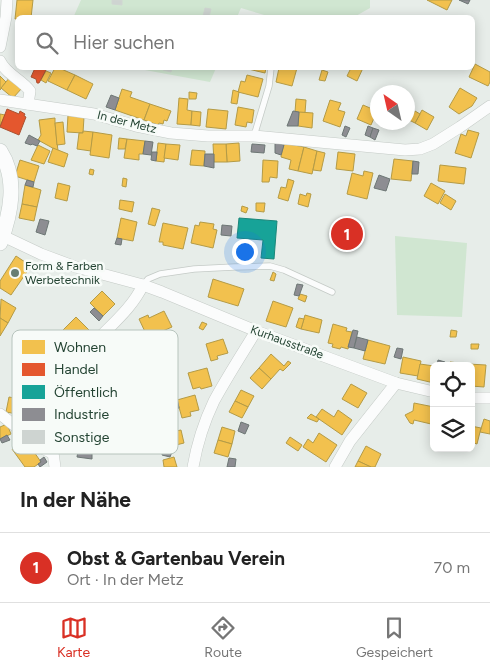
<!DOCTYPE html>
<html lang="de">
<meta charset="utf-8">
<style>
:root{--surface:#fff;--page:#f6f6f6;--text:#222;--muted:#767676;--line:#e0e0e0;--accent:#d93025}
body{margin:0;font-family:Figtree,sans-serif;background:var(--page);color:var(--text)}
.controls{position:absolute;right:15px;bottom:15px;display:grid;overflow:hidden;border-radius:8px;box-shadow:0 2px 12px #0003}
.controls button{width:45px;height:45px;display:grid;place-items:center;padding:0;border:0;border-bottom:1px solid var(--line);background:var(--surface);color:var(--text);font:25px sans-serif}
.compass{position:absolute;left:370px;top:85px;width:45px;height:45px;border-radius:50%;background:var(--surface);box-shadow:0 2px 12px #0003;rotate:326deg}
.you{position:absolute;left:244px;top:251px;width:18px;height:18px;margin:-12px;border:4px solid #fff;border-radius:50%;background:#1a73e8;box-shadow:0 0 0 8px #1a73e833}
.badge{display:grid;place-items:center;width:32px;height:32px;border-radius:50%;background:var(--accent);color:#fff;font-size:16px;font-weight:700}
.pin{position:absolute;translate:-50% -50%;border:2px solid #fff;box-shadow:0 1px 5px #0006}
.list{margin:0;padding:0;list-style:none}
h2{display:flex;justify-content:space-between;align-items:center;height:65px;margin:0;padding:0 20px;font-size:21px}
h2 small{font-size:16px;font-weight:400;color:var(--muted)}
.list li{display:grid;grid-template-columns:32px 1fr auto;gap:15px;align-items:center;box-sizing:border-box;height:70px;padding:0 20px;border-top:1px solid var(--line)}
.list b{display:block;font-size:19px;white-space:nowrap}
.list p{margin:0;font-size:16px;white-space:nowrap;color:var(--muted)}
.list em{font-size:16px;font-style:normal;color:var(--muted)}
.icon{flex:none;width:28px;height:28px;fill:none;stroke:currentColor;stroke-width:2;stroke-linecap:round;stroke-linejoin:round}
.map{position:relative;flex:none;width:490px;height:467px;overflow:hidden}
.search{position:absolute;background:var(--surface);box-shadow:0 2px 12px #0003;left:15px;right:15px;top:15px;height:55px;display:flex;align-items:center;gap:12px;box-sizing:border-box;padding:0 18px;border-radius:8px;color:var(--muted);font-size:19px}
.sheet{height:135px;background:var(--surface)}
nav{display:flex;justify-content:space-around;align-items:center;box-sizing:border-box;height:70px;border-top:1px solid var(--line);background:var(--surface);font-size:14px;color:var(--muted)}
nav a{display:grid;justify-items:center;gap:2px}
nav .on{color:var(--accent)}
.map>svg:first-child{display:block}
.green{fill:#d0e6d1}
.homes{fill:#f2c14e;stroke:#b49b46}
.shops{fill:#e4572e;stroke:#aa512f}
.public{fill:#17a398;stroke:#1b8679}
.industry{fill:#8d8d92;stroke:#6d7775}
.building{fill:#ced4d1;stroke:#d0d6d2}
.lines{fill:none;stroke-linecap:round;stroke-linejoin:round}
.lane-casing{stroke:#c4cac6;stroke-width:7}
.street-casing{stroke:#c4cac6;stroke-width:12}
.secondary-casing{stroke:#c1c9c5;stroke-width:16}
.lane{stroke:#fbfcfc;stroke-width:5.5}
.street{stroke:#fbfcfc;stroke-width:11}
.secondary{stroke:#fbfcfc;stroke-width:15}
.poi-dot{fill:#687e72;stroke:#f7fbf8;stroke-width:2}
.labels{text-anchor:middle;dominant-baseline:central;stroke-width:5;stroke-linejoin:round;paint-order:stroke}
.street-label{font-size:12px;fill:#234332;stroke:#f7fbf8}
.poi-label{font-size:12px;fill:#234332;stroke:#f7fbf8;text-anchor:start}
.key{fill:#f7fbf8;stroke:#b7c4bd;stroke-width:1}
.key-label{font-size:14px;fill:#234332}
</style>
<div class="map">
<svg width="490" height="467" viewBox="0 0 490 467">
<rect width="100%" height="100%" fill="#e7ede9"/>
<g class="green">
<path d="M 81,0 L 370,0 L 370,8 L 354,17 L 271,17 L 241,8 L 237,17 L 73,18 Z"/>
<path d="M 134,68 L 216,68 L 210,82 Z"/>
<path d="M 395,236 L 467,243 L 462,317 L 397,315 Z"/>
</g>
<g class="homes">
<path d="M 17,0 L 33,0 L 31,18 L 18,18 L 18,19 L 15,19 Z"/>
<path d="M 427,0 L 452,0 L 447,10 Z"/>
<path d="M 475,64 L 490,72 L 490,82 L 488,86 L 469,77 Z"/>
<path d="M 55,68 L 59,68 L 75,75 L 67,90 L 48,81 Z"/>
<path d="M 244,68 L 266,68 L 265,73 Z"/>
<path d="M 279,68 L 297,68 L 292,86 L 276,82 Z"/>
<path d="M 351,68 L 363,68 L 357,81 L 347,76 Z"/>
<path d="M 322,70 L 328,72 L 325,81 L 319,80 Z"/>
<path d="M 46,71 L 51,73 L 46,83 L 41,80 Z"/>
<path d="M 75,75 L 93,84 L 86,99 L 67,90 Z"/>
<path d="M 247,75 L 263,79 L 258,97 L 238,92 L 241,81 L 245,82 Z"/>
<path d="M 0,76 L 6,82 L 0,90 Z"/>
<path d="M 10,77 L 22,88 L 13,98 L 1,88 Z"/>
<path d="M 460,88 L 477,98 L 472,106 L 459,114 L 449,107 Z"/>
<path d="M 122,89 L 132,92 L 130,97 L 150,104 L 144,120 L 115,110 Z"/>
<path d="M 233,90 L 239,92 L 237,104 L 231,103 Z"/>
<path d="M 189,92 L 197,93 L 196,99 L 189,99 Z"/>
<path d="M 179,98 L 188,99 L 187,110 L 192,111 L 191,125 L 177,124 Z"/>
<path d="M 296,99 L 306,100 L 305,113 L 295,112 Z"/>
<path d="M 330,100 L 341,103 L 338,110 L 345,112 L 340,127 L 323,121 Z"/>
<path d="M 150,104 L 171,111 L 167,121 L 164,120 L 163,124 L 159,123 L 158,125 L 144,120 Z"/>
<path d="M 363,105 L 377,111 L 371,125 L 357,119 Z"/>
<path d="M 238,107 L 254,110 L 252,123 L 247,122 L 246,127 L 235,125 Z"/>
<path d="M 208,109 L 228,111 L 226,129 L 206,127 Z"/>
<path d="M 422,110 L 434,117 L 427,130 L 415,123 Z"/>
<path d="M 192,111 L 201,112 L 200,126 L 191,125 Z"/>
<path d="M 415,111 L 420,114 L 415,123 L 409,120 Z"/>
<path d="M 299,112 L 313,113 L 312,128 L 298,126 Z"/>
<path d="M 0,114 L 5,115 L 0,126 Z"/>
<path d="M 68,115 L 84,117 L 83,133 L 67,132 Z"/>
<path d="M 55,118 L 55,123 L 58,151 L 38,140 L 41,135 L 39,120 Z"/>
<path d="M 63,122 L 65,144 L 57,145 L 55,123 Z"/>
<path d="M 385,122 L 400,122 L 398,128 Z"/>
<path d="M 468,130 L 479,133 L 471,158 L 455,153 L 461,134 L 466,136 Z"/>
<path d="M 83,131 L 93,132 L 91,151 L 77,149 L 79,133 L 83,133 Z"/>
<path d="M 93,132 L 112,135 L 109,158 L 90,155 Z"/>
<path d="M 119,138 L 127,139 L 125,149 L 118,149 Z"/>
<path d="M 127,139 L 145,141 L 143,154 L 139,154 L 139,160 L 124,158 Z"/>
<path d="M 158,143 L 166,144 L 164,162 L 156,161 Z"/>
<path d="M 239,143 L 240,161 L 227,162 L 226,144 Z"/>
<path d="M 284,143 L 304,147 L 298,171 L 289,169 L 291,160 L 281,157 Z"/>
<path d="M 166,144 L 180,145 L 178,160 L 164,158 Z"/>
<path d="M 213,144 L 226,144 L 227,162 L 214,162 Z"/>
<path d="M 38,145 L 50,151 L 44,164 L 31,160 Z"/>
<path d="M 304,147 L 317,151 L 312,174 L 298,171 Z"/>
<path d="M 53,148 L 68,154 L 64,167 L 48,162 Z"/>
<path d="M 192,150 L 205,151 L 204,166 L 190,165 Z"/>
<path d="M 317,151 L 325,153 L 321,171 L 313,170 Z"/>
<path d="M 338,152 L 355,154 L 353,171 L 336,169 Z"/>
<path d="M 394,159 L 413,161 L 411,181 L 391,179 Z"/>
<path d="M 20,160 L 39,166 L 34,182 L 15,176 Z"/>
<path d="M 263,160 L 278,161 L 277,178 L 270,177 L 269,182 L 262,182 Z"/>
<path d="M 440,165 L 466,168 L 464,184 L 438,181 Z"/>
<path d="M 90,169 L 94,170 L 93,175 L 89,174 Z"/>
<path d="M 364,171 L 373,173 L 367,199 L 347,194 L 352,173 L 363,176 Z"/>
<path d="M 123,178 L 127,179 L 126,187 L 122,186 Z"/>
<path d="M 288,179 L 294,181 L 288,201 L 278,198 L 281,187 L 286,188 Z"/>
<path d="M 58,183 L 70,186 L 67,201 L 55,198 Z"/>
<path d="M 431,183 L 445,191 L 438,204 L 424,196 Z"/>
<path d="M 25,185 L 41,190 L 37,207 L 22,204 Z"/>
<path d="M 307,193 L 311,194 L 308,207 L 298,204 L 300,194 L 306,196 Z"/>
<path d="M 445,194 L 456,201 L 451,210 L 440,203 Z"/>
<path d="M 120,200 L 134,202 L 132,212 L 119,209 Z"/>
<path d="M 256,203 L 265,203 L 264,212 L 256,211 Z"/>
<path d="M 22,204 L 37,207 L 34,221 L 19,218 Z"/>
<path d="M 242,206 L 248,208 L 246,213 L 241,211 Z"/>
<path d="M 152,208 L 160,210 L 155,226 L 148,224 Z"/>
<path d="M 121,218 L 137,222 L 133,241 L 117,238 Z"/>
<path d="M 200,222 L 214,224 L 213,229 L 217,230 L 213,248 L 191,243 L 195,225 L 199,226 Z"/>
<path d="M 163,223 L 188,228 L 183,249 L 163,245 L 163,242 L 159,242 Z"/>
<path d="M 341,224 L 358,229 L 354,244 L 337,238 Z"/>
<path d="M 16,256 L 31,266 L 11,295 L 0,288 L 0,281 Z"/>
<path d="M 273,272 L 276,274 L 274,281 L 270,280 Z"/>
<path d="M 213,279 L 244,289 L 238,306 L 208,297 Z"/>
<path d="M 102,291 L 115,304 L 103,316 L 90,303 Z"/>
<path d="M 300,294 L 307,296 L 305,302 L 298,299 Z"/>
<path d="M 1,299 L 16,308 L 8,323 L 0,318 Z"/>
<path d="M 273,301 L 293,308 L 286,327 L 266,321 Z"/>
<path d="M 164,311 L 172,327 L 156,334 L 156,333 L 147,336 L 139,319 L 148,315 L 149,318 Z"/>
<path d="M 305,315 L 322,320 L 319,333 L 301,329 Z"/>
<path d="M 76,317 L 90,331 L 77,345 L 62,331 Z"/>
<path d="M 0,318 L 8,323 L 0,336 Z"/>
<path d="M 299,318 L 304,319 L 301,329 L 296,327 Z"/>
<path d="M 202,322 L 207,324 L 203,330 L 199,328 Z"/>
<path d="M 333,324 L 347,328 L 346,331 L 352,332 L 348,349 L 341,347 L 340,349 L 332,347 L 333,344 L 328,343 Z"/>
<path d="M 451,330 L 457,331 L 456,337 L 450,337 Z"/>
<path d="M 223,339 L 228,353 L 217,356 L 218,359 L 211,361 L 206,344 Z"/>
<path d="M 368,340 L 390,346 L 385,364 L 363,359 Z"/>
<path d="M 471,344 L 479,344 L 478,349 L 471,349 Z"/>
<path d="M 271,354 L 284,366 L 288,361 L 291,363 L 283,371 L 280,369 L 271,379 L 259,368 Z"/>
<path d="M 403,357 L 421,361 L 418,376 L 400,373 Z"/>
<path d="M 450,362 L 468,364 L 468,366 L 450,366 Z"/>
<path d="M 420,364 L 434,366 L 434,383 L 417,379 Z"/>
<path d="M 468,364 L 486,365 L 484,387 L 471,386 L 471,366 L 468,366 Z"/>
<path d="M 207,368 L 212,386 L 201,389 L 200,387 L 193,389 L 188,373 Z"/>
<path d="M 259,368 L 271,379 L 262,389 L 250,378 Z"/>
<path d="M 351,384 L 367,393 L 358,408 L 342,399 Z"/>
<path d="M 241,390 L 254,396 L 248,407 L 235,401 Z"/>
<path d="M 195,395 L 199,410 L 190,412 L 191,416 L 182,418 L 177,400 Z"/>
<path d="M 9,397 L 20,399 L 17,414 L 6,412 Z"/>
<path d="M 235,401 L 248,407 L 242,418 L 229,412 Z"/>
<path d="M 414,403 L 434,407 L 431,424 L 414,420 L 413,424 L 410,423 L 405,415 L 413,411 Z"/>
<path d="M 322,409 L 334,417 L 338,410 L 352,420 L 342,435 L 316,417 Z"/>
<path d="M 311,414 L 319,419 L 317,422 L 307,418 Z"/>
<path d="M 484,419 L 490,421 L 490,434 L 480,432 Z"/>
<path d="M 7,424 L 11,434 L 0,439 L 0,427 Z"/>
<path d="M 175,425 L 176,431 L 181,430 L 184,443 L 172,446 L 169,436 L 164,437 L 162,429 Z"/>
<path d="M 471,426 L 481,428 L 477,444 L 471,442 Z"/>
<path d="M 222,427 L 235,431 L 232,444 L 218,440 Z"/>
<path d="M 319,433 L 337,445 L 326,462 L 303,447 L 308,439 L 313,443 Z"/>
<path d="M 290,437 L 302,445 L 298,451 L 286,443 Z"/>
<path d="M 25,439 L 41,462 L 34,467 L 25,467 L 12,449 Z"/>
<path d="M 218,440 L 232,444 L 228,457 L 214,453 Z"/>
<path d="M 366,446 L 381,454 L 375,467 L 371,467 L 358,461 Z"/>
<path d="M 174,457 L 177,467 L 164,467 L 163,460 Z"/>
<path d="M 358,461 L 371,467 L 355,467 Z"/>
</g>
<g class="shops">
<path d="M 35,68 L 47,68 L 39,83 L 37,83 L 36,79 L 31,77 Z"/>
<path d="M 7,109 L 19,114 L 20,111 L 25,114 L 24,116 L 26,117 L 19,135 L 0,127 Z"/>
</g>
<path class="public" d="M 239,218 L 277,221 L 274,259 L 261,258 L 263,240 L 237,238 Z"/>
<g class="industry">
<path d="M 459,0 L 470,0 L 468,4 Z"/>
<path d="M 111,95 L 119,98 L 115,110 L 106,107 Z"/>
<path d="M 293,111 L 299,112 L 298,126 L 287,126 Z"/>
<path d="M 345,126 L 350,128 L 346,137 L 342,135 Z"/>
<path d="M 368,126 L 373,128 L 370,137 L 365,135 Z"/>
<path d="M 373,128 L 379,130 L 375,140 L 370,137 Z"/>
<path d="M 29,135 L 40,141 L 37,146 L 32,144 L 31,145 L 25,143 Z"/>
<path d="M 145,141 L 153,142 L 151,155 L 143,154 Z"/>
<path d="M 275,143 L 284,145 L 281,155 L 275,153 Z"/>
<path d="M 252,144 L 265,145 L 264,153 L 251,152 Z"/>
<path d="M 152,152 L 157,152 L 156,161 L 151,160 Z"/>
<path d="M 205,154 L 214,154 L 214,168 L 204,166 Z"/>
<path d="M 413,161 L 419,162 L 418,174 L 412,174 Z"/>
<path d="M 379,175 L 390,179 L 386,191 L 374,188 Z"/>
<path d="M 27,180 L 34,182 L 33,187 L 25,185 Z"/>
<path d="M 40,219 L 49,221 L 45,235 L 36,232 Z"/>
<path d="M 222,225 L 232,226 L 231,236 L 221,235 Z"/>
<path d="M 117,238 L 122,239 L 121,245 L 115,244 Z"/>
<path d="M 297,284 L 303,285 L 299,296 L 294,295 Z"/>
<path d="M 94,308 L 103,316 L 99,321 L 90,312 Z"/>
<path d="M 353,330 L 358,331 L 354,348 L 348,347 Z"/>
<path d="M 357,337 L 368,340 L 365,351 L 354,348 Z"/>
<path d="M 397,348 L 403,349 L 401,359 L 394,357 Z"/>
<path d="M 438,360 L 445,362 L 445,366 L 437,366 Z"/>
<path d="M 177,398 L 179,408 L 173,409 L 171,400 Z"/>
<path d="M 241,422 L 249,425 L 245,434 L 238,431 Z"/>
<path d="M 7,435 L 10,440 L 2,443 L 0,439 Z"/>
<path d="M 163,449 L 172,452 L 170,457 L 162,455 Z"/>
<path d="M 78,451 L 92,453 L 92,459 L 77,457 Z"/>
<path d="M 44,457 L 47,462 L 40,467 L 38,464 L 41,462 L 40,460 Z"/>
<path d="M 229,458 L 236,459 L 235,467 L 227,467 Z"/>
</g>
<g class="building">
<path d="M 112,0 L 122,0 L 122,5 L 112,4 Z"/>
<path d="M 205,8 L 211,9 L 209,17 L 203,16 Z"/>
<path d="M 164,68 L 172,68 L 171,72 L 163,70 Z"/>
</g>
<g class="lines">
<defs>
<g id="lane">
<path d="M 254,136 L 269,86 L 271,68"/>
<path d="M 143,285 L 148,279 L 160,274 L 194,269 L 234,267 L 270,266 L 284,270 L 332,292"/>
</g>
<g id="street">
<path d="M 0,47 L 6,17 L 7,0"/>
<path d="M 0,61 C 6,74 22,80 30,91 L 28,104"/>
<path d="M 0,100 L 94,114 L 136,126 L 171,133 L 208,136 L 254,136 L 405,150 L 420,149 L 433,144 L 460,127 L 490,106"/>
<path d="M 3,236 L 41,254 L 76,267 L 143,285 L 162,292 L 256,331 L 396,383 L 434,392"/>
<path d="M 471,398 L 490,398"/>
<path d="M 0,414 L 44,449 L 52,453"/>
<path d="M 55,467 C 48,428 56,386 82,355 C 89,347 97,340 104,333 C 119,318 134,304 143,285"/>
<path d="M 193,467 C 197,444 204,422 214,401 C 227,377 242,354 256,331"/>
<path d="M 335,467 L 350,441 L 396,383"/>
</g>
<path id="secondary" d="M 0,151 C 18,179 11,213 0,243"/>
</defs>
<use href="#lane" class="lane-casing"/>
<use href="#street" class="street-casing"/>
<use href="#secondary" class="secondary-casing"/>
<use href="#lane" class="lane"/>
<use href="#street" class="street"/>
<use href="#secondary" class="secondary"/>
</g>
<circle class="poi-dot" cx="15" cy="273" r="5"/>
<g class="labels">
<g class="street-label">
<text transform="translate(127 122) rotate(14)">In der Metz</text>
<text transform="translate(287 342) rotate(20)">Kurhausstraße</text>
</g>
<g class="poi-label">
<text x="25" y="266">Form &amp; Farben<tspan x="25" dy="14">Werbetechnik</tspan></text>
</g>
</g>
<rect x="12" y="330" width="166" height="124" rx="8" class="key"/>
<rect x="22" y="340" width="23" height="14" fill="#f2c14e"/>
<rect x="22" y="363" width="23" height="13" fill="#e4572e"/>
<rect x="22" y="385" width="23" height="14" fill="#17a398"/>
<rect x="22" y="408" width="23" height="13" fill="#8d8d92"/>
<rect x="22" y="430" width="23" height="14" fill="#ced4d1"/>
<g class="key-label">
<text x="54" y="352">Wohnen</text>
<text x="54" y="374">Handel</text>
<text x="54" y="397">Öffentlich</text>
<text x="54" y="419">Industrie</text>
<text x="54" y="442">Sonstige</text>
</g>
</svg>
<div class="controls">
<button><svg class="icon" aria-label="locate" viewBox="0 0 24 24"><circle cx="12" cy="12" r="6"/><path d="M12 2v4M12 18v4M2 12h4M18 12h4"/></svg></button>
<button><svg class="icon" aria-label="layers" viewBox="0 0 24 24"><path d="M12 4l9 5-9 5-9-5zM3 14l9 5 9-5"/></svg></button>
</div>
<svg class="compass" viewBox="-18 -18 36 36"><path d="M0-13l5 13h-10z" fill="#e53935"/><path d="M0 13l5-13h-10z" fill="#767676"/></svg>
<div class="you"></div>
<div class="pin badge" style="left:347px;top:234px">1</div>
<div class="search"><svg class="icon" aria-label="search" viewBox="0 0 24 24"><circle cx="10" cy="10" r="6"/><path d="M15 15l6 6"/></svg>Hier suchen</div>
</div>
<section class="sheet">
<h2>In der Nähe<small></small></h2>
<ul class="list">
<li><span class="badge">1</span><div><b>Obst &amp; Gartenbau Verein</b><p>Ort · In der Metz</p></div><em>70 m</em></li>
</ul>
</section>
<nav>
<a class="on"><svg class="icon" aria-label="map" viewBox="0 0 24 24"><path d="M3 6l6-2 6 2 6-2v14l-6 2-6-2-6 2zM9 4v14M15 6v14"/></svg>Karte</a>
<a><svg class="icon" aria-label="directions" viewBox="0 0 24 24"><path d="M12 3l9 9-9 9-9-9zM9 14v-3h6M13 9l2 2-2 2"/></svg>Route</a>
<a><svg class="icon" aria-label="saved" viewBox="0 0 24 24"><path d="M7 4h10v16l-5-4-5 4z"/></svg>Gespeichert</a>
</nav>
